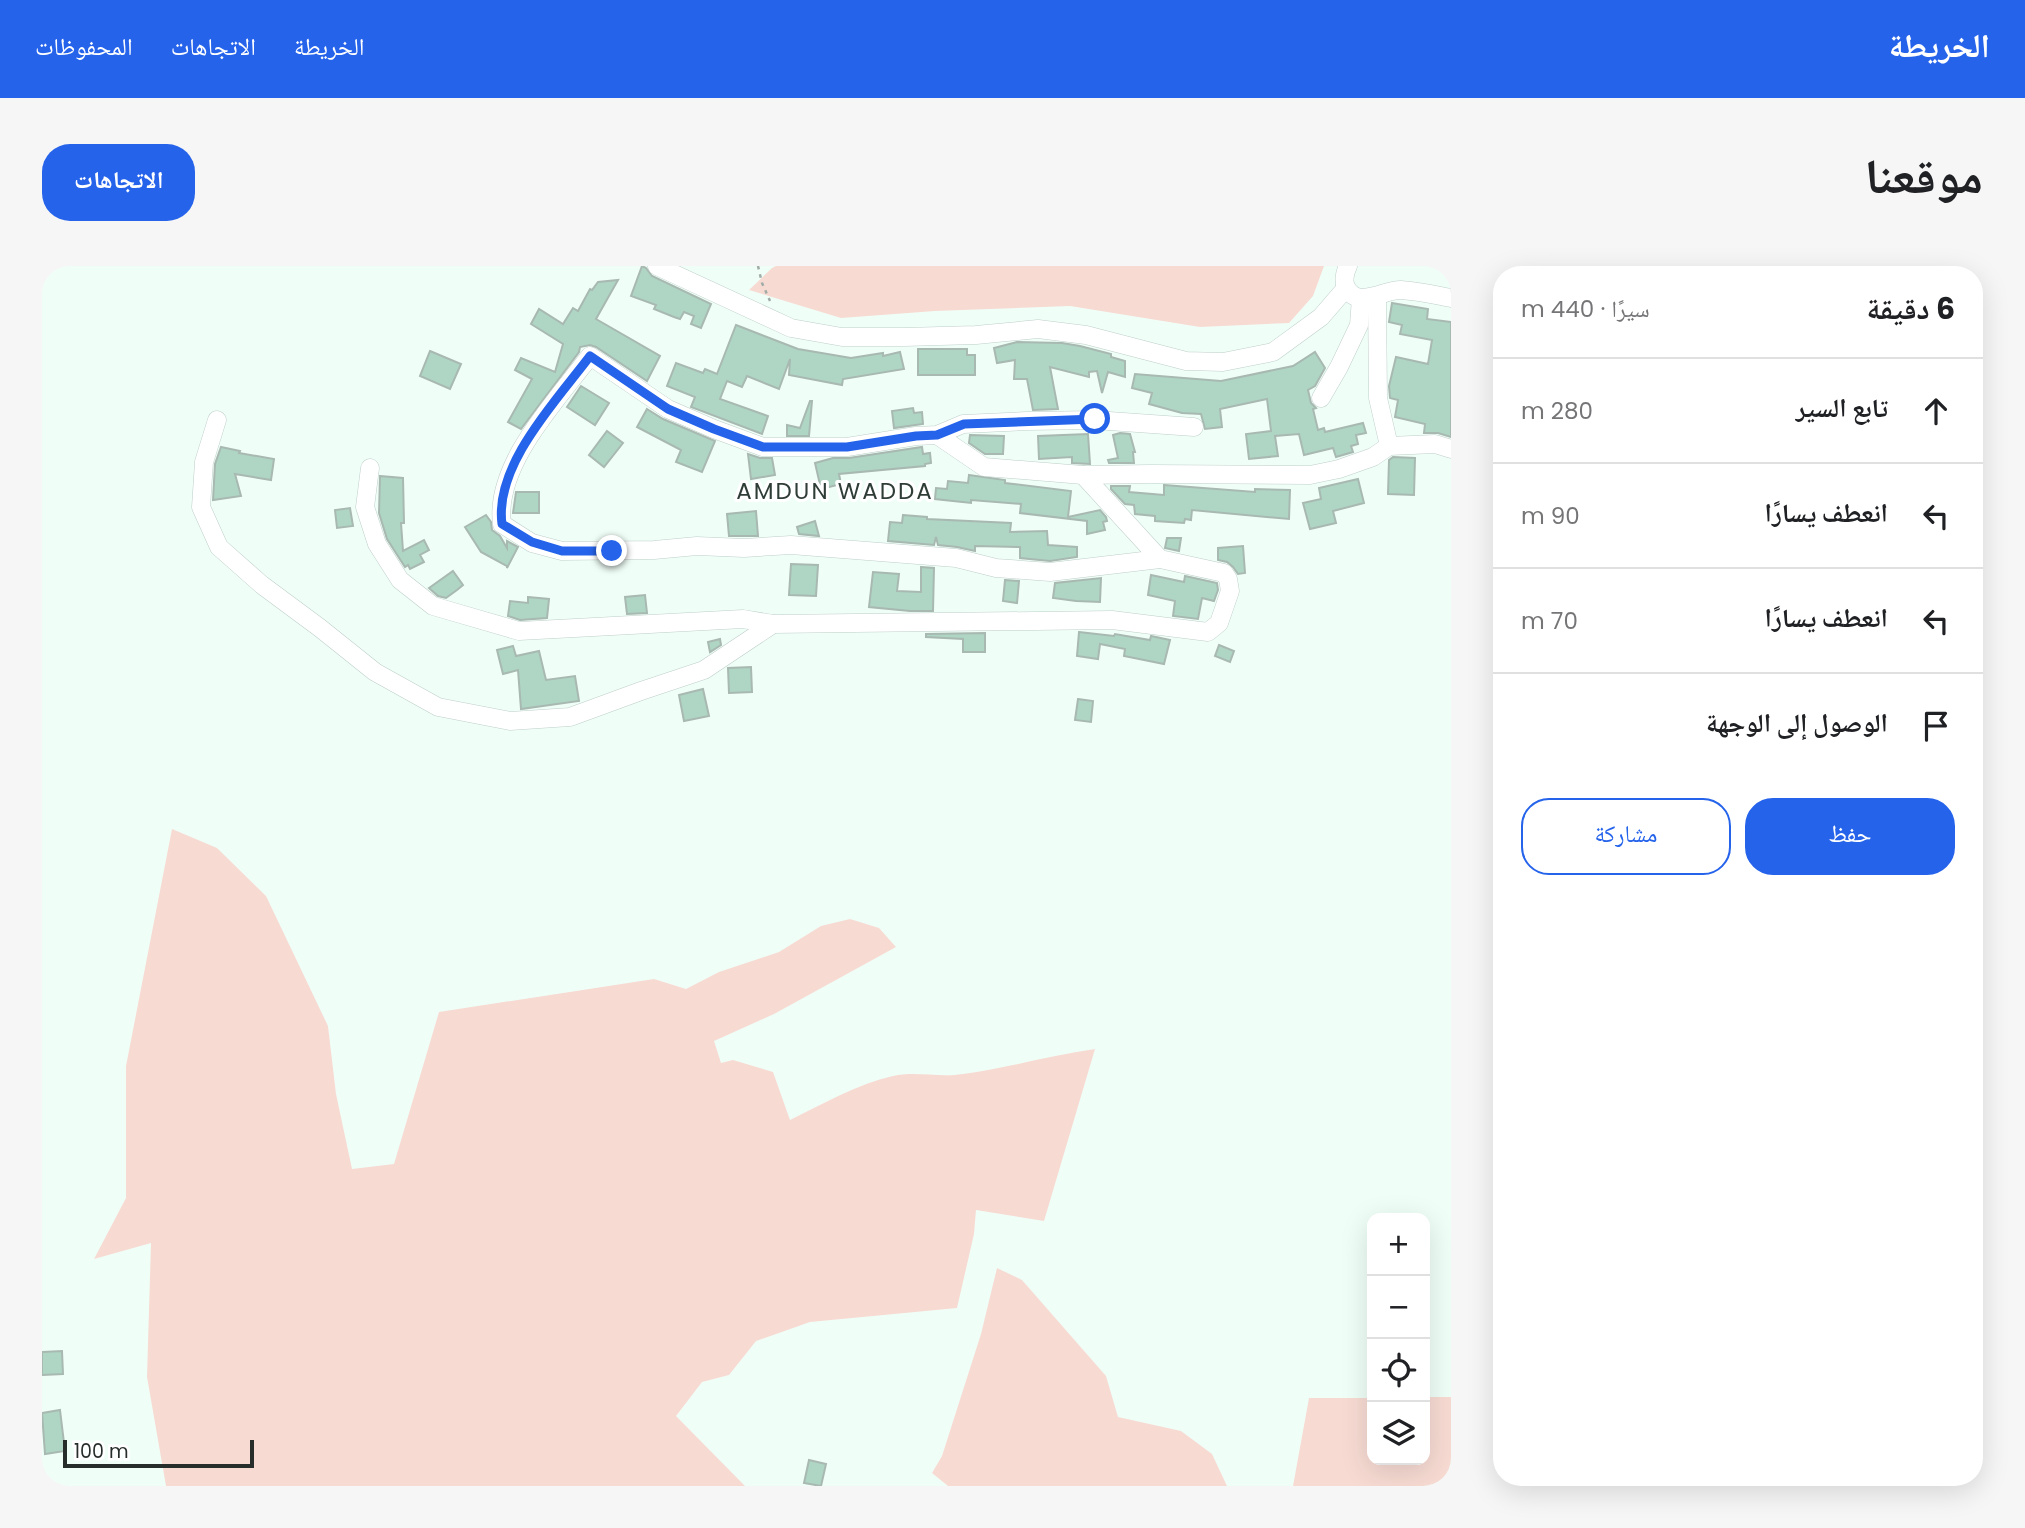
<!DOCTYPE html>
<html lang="ar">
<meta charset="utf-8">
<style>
:root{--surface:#fff;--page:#f6f6f6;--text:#202124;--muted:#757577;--line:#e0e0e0;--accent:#2563eb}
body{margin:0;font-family:Poppins,"Noto Naskh Arabic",sans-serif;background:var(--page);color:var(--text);direction:rtl}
.controls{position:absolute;right:21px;bottom:21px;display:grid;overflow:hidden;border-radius:14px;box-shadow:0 7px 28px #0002}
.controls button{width:63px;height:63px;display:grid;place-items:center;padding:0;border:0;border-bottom:2px solid var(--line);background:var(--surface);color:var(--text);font:35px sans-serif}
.scale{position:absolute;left:21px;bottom:18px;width:191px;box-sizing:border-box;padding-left:7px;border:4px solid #272d2a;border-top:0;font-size:19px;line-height:24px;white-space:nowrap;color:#272d2a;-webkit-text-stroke:5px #fff;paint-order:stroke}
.stop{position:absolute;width:21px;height:21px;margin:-16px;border:5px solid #2563eb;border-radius:50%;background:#fff}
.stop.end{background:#2563eb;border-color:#fff;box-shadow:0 2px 7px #0008}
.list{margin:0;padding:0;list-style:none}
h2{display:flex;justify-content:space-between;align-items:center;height:91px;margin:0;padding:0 28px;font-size:30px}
h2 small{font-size:23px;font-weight:400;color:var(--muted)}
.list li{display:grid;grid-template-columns:46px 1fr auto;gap:21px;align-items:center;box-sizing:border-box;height:105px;padding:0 28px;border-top:2px solid var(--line)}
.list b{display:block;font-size:26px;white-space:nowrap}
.list em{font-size:23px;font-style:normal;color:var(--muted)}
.actions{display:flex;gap:14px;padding:21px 28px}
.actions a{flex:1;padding:16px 0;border:2px solid var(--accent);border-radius:28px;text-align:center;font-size:24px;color:var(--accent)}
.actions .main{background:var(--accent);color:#fff}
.icon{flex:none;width:38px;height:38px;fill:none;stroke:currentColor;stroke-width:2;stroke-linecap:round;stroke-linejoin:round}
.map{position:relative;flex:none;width:1409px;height:1220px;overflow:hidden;direction:ltr;border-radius:28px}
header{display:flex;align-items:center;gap:42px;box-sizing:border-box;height:98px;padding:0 35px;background:var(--accent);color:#fff}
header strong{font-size:33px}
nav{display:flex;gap:38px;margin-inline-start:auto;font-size:24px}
.intro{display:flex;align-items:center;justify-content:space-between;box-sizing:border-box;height:168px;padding:0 42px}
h1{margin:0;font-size:49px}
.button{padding:18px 32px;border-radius:28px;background:var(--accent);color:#fff;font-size:24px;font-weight:700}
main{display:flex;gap:42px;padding:0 42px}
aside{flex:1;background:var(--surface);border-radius:28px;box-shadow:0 7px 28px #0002}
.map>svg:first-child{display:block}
.green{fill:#f7dbd3}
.building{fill:#afd5c5;stroke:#a8b9b1;stroke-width:2}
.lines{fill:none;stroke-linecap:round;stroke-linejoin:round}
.minor-casing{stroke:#becfc8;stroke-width:19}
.path{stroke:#a1aca7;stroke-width:2.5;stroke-dasharray:3.5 5;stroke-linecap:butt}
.minor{stroke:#fff;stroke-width:18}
.route{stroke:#2563eb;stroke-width:9}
.labels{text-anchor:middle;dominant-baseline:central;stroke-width:6;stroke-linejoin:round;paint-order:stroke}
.neighbourhood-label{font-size:23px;letter-spacing:2px;fill:#2f3d37;stroke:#fff}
</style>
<header>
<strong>الخريطة</strong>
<nav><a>الخريطة</a><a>الاتجاهات</a><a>المحفوظات</a></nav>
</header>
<div class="intro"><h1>موقعنا</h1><a class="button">الاتجاهات</a></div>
<main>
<aside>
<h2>6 دقيقة<small>سيرًا · 440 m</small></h2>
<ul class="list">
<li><svg class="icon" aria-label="ahead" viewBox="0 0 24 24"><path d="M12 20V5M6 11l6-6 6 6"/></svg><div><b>تابع السير</b></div><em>280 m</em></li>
<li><svg class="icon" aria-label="left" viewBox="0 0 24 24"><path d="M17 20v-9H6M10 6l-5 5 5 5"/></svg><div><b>انعطف يسارًا</b></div><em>90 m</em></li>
<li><svg class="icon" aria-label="left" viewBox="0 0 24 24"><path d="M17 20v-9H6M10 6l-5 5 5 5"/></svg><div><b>انعطف يسارًا</b></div><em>70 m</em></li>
<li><svg class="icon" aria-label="arrive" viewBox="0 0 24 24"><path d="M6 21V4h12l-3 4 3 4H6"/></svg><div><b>الوصول إلى الوجهة</b></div></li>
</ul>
<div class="actions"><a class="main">حفظ</a><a>مشاركة</a></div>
</aside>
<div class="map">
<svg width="1409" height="1220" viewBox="0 0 1409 1220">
<rect width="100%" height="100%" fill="#f0fef8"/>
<g class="green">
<path d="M 734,0 L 1282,0 L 1271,30 L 1247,57 L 1158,61 L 1028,40 L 893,45 L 799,52 L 707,24 L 730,2 Z"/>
<path d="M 130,563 L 175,582 L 224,630 L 286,760 L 294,828 L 310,903 L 352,898 L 397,746 L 612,713 L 644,723 L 677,706 L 737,686 L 779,660 L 808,653 L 837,662 L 854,681 L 732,748 L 672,775 L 679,797 L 691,794 L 731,806 L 748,854 C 781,838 815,818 851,810 C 874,805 898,812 921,808 C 966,802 1009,789 1053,783 L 1002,955 L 934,944 L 932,968 L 915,1042 L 768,1056 L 714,1075 L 687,1109 L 660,1116 L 634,1150 L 703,1220 L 124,1220 L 105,1111 L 109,977 L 52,993 L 84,932 L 84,800 Z"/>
<path d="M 955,1002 L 980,1014 L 1064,1110 L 1076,1151 L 1139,1165 L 1170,1188 L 1185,1220 L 906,1220 L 890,1207 L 900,1190 L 939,1068 Z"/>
<path d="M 1383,1131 L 1409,1131 L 1409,1220 L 1251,1220 L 1267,1132 L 1330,1132 L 1330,1194 L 1383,1194 Z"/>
</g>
<g class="building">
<path d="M 600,0 L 604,2 L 610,10 L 669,38 L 659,62 L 649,58 L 652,50 L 642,46 L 638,53 L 632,51 L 612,43 L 614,39 L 589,30 Z"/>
<path d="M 576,14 L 554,53 L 618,90 L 605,115 L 554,81 L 548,79 L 538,81 L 537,86 L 479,163 L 466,156 L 490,113 L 473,104 L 479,92 L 513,106 L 521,78 L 489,58 L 497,43 L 521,58 L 531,42 L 536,45 L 548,23 L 550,24 L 556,16 Z"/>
<path d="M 1350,37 L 1386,43 L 1385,53 L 1409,56 L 1409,171 L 1396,167 L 1382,167 L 1383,158 L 1353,151 L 1356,134 L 1348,132 L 1347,120 L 1354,91 L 1386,98 L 1390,74 L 1358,68 L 1360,59 L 1347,56 Z"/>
<path d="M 694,59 L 756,83 L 809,92 L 841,87 L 841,90 L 858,86 L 862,103 L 801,113 L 800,119 L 747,109 L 748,93 L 737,123 L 705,110 L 700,121 L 685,115 L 678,133 L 726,150 L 720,168 L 649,141 L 653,131 L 625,120 L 634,97 L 661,107 L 663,103 L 675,108 Z"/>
<path d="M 975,76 L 1020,77 L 1038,80 L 1069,88 L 1069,91 L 1083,95 L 1083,111 L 1066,106 L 1060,127 L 1055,105 L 1047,106 L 1047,111 L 1008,101 L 1016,143 L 991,144 L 985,113 L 972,113 L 973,94 L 955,97 L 952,82 Z"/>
<path d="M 876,83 L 925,83 L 925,89 L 933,89 L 933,109 L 876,109 Z"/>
<path d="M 388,85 L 419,98 L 408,123 L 378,110 Z"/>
<path d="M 1273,86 L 1283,102 L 1273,120 L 1266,124 L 1269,137 L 1274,142 L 1271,143 L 1276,164 L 1282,162 L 1283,166 L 1321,157 L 1324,167 L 1314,169 L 1316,178 L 1309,180 L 1311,186 L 1294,191 L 1291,182 L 1262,189 L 1257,168 L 1233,170 L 1236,190 L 1207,193 L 1204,168 L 1229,165 L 1225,133 L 1178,143 L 1180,161 L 1163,163 L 1159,148 L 1140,147 L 1107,138 L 1110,127 L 1090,122 L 1093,108 L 1179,115 L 1251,100 Z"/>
<path d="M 539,120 L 567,137 L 553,159 L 525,141 Z"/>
<path d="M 768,135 L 770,135 L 767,170 L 745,170 L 745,159 L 758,162 Z"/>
<path d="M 871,142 L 872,147 L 880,146 L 881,158 L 852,162 L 850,145 Z"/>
<path d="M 605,143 L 621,153 L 673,175 L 660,206 L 634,196 L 639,184 L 595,161 Z"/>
<path d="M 565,165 L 581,177 L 562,201 L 547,189 Z"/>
<path d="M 1078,167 L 1088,168 L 1093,186 L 1091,186 L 1092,197 L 1067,197 L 1066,194 L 1076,192 L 1071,169 Z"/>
<path d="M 1046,168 L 1048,198 L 1030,197 L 1030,191 L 997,193 L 996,170 Z"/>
<path d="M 928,169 L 962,170 L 961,188 L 943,188 L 927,177 Z"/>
<path d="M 179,181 L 198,185 L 197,187 L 232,193 L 229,214 L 193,208 L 199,230 L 171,234 L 173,198 Z"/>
<path d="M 880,181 L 881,188 L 888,187 L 889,197 L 883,198 L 883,200 L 797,208 L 799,218 L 779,223 L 773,197 L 791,192 L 807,192 Z"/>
<path d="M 706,188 L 718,192 L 730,192 L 733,209 L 709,213 Z"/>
<path d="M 1351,191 L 1373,192 L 1372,229 L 1346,228 L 1347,194 Z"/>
<path d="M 927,209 L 963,214 L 963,217 L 1029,225 L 1026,251 L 1058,244 L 1064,251 L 1065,255 L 1061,256 L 1063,264 L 1045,268 L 1045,255 L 978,247 L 979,238 L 929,234 L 929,237 L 893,233 L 894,222 L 905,223 L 906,215 L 926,217 Z"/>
<path d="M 338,210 L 361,212 L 362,257 L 359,257 L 361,285 L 382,274 L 387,284 L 378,289 L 382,296 L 368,303 L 366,299 L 363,301 L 345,273 L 337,247 Z"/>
<path d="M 1316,213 L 1322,237 L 1291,245 L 1294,257 L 1268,263 L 1261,237 L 1279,233 L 1277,222 Z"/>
<path d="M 1122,219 L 1213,226 L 1213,223 L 1248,224 L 1247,253 L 1150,244 L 1149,254 L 1143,253 L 1142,257 L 1113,255 L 1113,250 L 1093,248 L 1092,239 L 1083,238 L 1069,223 L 1069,220 L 1088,220 L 1087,226 L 1122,229 Z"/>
<path d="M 474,226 L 497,226 L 497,247 L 471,247 Z"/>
<path d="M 308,242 L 311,260 L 295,262 L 293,244 Z"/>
<path d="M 714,245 L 716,270 L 687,270 L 685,248 Z"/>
<path d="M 444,249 L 449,256 L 450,264 L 458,270 L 465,282 L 465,275 L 476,281 L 465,302 L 465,300 L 439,286 L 423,261 Z"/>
<path d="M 861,249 L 885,251 L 885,253 L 969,257 L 968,266 L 1005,265 L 1006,279 L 1035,281 L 1035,291 L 1008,295 L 978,292 L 978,281 L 933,280 L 933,285 L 915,281 L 896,279 L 894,271 L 892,279 L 846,275 L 848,256 L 860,257 Z"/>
<path d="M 773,255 L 777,270 L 757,268 L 755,261 Z"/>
<path d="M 1125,272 L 1139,272 L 1137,285 L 1123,282 Z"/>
<path d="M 1201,280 L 1203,307 L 1196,308 L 1191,301 L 1185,296 L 1176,294 L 1176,282 Z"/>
<path d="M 749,298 L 776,299 L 774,330 L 747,329 Z"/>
<path d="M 879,301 L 892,302 L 891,345 L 868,345 L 827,341 L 831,306 L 857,308 L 855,325 L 879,326 Z"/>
<path d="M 411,305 L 421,319 L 415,324 L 404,332 L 396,330 L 387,322 Z"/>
<path d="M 1109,309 L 1142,316 L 1143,310 L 1175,317 L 1176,324 L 1172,335 L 1160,332 L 1156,353 L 1131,350 L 1133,335 L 1106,329 Z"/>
<path d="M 1059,312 L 1058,336 L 1034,335 L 1011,332 L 1013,317 Z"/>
<path d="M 963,314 L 977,315 L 975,337 L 961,335 Z"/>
<path d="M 603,329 L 605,347 L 585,348 L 583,331 Z"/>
<path d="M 486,331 L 507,333 L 505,352 L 478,354 L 466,350 L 468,335 L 486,337 Z"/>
<path d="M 1037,366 L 1072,370 L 1073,368 L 1108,374 L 1109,370 L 1128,374 L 1122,398 L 1082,390 L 1083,383 L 1058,378 L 1056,393 L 1035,390 Z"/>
<path d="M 943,367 L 943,386 L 921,386 L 921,373 L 884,371 L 884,368 Z"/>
<path d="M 678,373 L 679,379 L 668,386 L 666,376 Z"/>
<path d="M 1177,379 L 1192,385 L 1188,396 L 1173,390 Z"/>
<path d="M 471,380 L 474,390 L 497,385 L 504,414 L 533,410 L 537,435 L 479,443 L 476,404 L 461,408 L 455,384 Z"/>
<path d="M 709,401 L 710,426 L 687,427 L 686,402 Z"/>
<path d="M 661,423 L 667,450 L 642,455 L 637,429 Z"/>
<path d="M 1036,433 L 1051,435 L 1049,456 L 1033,454 Z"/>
<path d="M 20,1085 L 21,1108 L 0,1109 L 0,1086 Z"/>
<path d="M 18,1144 L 23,1185 L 3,1188 L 0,1147 Z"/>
<path d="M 767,1194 L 784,1198 L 779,1220 L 762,1217 Z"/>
</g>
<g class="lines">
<defs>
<g id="minor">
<path d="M 615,0 L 749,62 L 800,71 L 862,71 L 934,69 L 996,63 L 1044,69 L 1144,95 L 1181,96 L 1231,86 L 1279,51 L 1304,22"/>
<path d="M 1306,0 C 1303,6 1301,15 1304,21 C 1315,44 1343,23 1359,24 C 1376,25 1393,29 1409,32"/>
<path d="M 1279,132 L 1297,101 L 1317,59 L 1319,32"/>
<path d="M 175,154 L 162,196 L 159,241 L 177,281 L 220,319 L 278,362 L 333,406 L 396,441 L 468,455 L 528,451 L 599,425 L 662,404 L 731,358"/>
<path d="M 895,169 L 942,201 L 1041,209 L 1108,208 L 1268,209 L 1297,203 L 1331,191 L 1347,180 L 1336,132 L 1335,30"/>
<path d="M 1347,180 L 1393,178 L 1409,183"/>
<path d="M 328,202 L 323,241 L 335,278 L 358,314 L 391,340 L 477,365 L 701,353 L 731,358 L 1070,354 L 1166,366 L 1177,357 L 1188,325 L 1186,313 L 1182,307 L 1118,293 L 1041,209"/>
<path d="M 1118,293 L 1008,306 L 954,302 L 914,292 L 749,279 L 702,282 L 655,280 L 612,284 L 520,285 L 490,277 L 460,258 C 452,199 515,134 548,90 L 626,143 L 672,163 L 721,181 L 805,181 L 874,170 L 895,169 L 921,158 L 985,155 L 1053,154 L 1152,161"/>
</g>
</defs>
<use href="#minor" class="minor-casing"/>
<path class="path" d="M 716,0 L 720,17 L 728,35"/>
<use href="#minor" class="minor"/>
</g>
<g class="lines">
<path class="route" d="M 570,285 L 520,285 L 490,276 L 460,258 C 452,199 515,134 548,90 L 626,143 L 672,163 L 721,181 L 805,181 L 874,170 L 895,169 L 922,158 L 1053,153"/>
</g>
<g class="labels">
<g class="neighbourhood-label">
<text x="793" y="225">AMDUN WADDA</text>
</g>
</g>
</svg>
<div class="controls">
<button>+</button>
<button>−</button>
<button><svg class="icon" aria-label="locate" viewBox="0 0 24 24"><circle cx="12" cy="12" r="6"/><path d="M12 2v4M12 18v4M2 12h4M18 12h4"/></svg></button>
<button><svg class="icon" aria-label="layers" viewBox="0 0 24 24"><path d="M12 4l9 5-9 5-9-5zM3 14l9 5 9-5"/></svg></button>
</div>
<div class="scale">100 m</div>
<div class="stop" style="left:1053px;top:153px"></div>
<div class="stop end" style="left:570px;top:285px"></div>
</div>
</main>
